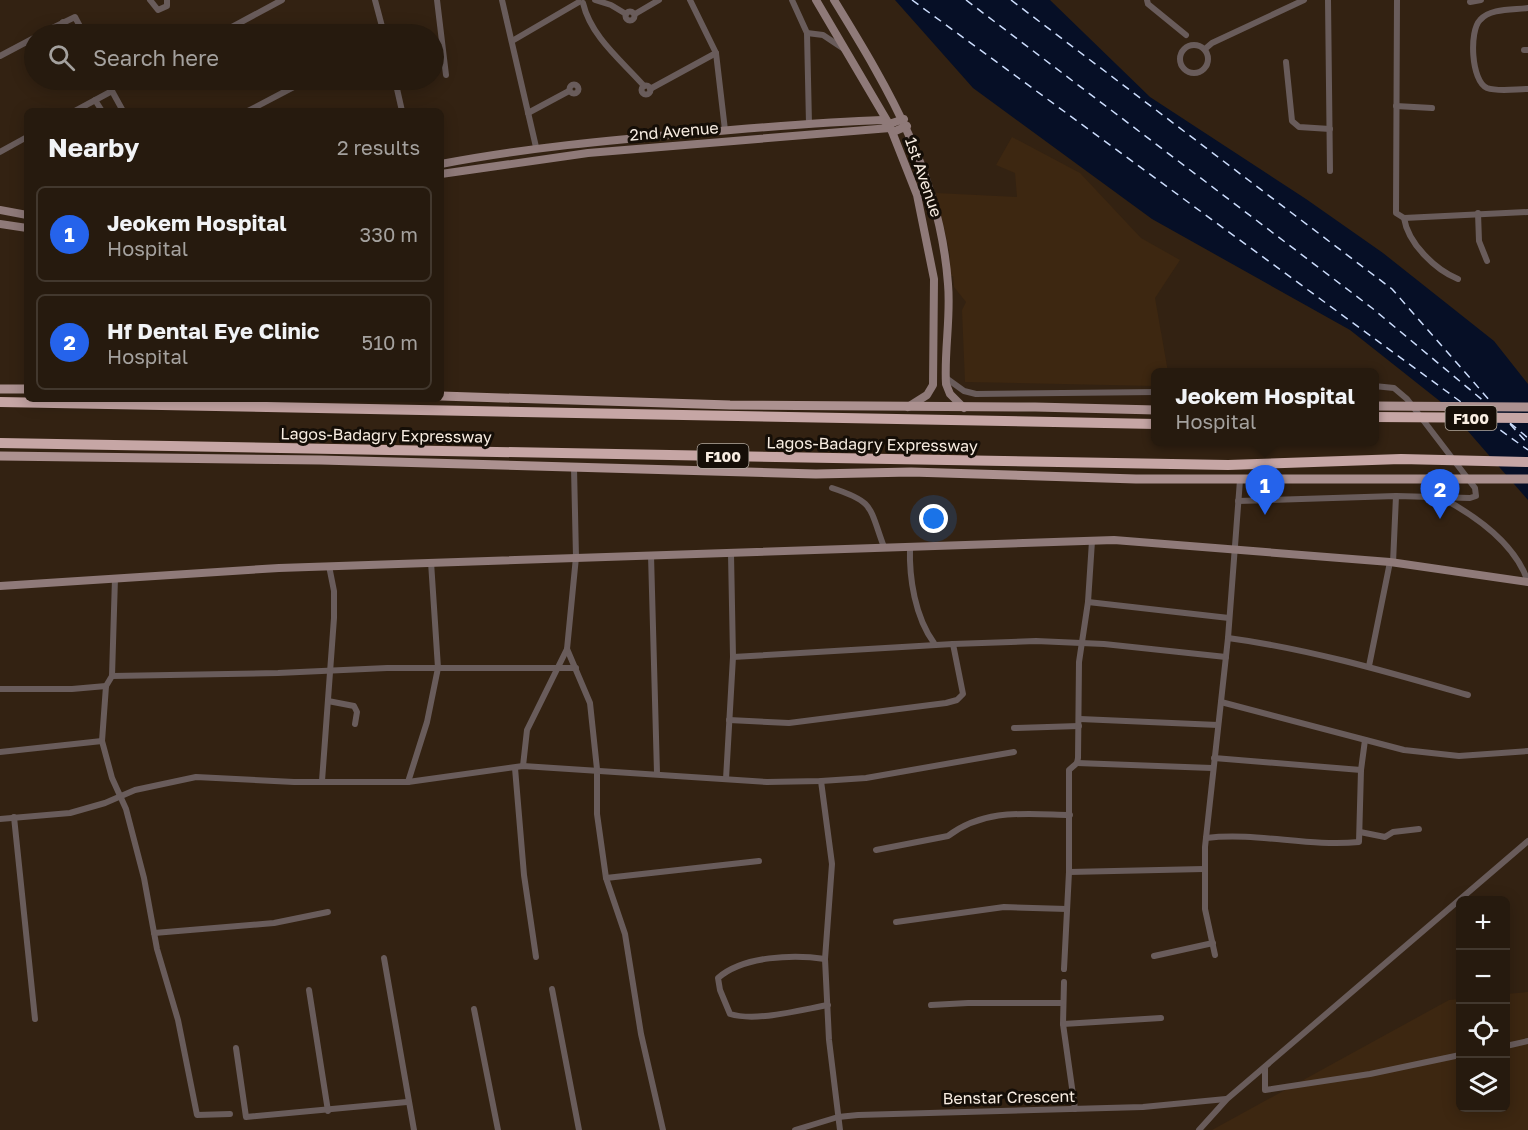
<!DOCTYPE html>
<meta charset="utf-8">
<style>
:root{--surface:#261a0e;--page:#32271c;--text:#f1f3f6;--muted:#a4a19e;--line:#42382e;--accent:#2563eb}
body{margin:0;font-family:"Golos Text",sans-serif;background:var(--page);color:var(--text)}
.controls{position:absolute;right:18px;bottom:18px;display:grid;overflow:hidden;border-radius:9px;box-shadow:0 3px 15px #0003}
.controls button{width:54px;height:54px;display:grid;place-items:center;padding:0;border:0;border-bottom:2px solid var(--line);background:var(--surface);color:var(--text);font:30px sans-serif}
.you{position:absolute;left:934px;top:519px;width:21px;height:21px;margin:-15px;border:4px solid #fff;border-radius:50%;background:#1a73e8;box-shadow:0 0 0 9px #1a73e833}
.badge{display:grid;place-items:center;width:39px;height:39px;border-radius:50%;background:var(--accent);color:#fff;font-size:20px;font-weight:700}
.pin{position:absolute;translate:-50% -50px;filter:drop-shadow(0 2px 3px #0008)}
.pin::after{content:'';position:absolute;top:32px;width:21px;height:18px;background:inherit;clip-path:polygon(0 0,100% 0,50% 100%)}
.popup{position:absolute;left:1151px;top:368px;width:228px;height:78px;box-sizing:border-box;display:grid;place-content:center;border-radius:9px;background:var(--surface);filter:drop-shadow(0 2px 4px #0005);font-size:20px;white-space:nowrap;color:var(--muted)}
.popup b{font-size:22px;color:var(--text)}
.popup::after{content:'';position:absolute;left:50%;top:100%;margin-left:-12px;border:12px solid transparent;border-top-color:var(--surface)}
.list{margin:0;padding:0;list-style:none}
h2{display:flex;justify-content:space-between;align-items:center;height:78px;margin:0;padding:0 24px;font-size:26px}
h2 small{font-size:20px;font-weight:400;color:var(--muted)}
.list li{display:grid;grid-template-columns:39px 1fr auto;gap:18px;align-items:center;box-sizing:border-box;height:96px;margin:0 12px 12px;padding:0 12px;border:2px solid var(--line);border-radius:9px}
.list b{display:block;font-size:22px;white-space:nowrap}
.list p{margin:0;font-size:20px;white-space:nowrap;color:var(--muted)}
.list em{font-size:20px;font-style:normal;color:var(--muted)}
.icon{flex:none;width:33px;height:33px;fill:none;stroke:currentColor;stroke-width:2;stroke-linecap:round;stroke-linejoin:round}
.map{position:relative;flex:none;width:1528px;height:1130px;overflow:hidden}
.search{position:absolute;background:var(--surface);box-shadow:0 3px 15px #0003;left:24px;top:24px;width:420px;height:66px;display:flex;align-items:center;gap:15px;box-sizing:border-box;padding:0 21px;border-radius:33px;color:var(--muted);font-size:22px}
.panel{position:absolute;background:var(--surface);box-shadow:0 3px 15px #0003;left:24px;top:108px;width:420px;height:294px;border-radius:9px}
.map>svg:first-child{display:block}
.built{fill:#3d2711}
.water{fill:#060f26}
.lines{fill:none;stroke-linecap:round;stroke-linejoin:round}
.ferry{stroke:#ccddfd;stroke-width:1.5;stroke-dasharray:8 6;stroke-linecap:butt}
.street{stroke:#695c5b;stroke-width:6}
.secondary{stroke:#8f7a79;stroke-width:8}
.primary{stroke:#ac9190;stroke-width:9}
.highway{stroke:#c6a6a5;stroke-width:10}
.labels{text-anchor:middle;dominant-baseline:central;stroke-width:6;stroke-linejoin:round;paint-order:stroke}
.shield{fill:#150e07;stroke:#b4aaa0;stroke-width:1.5}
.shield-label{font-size:15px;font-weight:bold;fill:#f8ede2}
.street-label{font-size:16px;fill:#f8ede2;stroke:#150e07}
</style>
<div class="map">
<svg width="1528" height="1130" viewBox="0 0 1528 1130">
<rect width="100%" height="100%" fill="#332212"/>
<g class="built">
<path d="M 1012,137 L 1080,173 L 1141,238 L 1180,260 L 1155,298 L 1168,372 L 1156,372 L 1155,386 L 965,382 L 962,310 L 966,302 L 954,287 L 953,276 L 949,276 L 950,254 L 936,193 L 1017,197 L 1015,173 L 996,165 Z"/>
<path d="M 1528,992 L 1528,1130 L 1212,1130 L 1449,1000 L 1460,999 L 1460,1108 L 1506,1108 L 1506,994 Z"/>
</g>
<path class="water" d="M 895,0 L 1050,0 L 1150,97 L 1306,199 L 1383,253 L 1494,341 L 1528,384 L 1528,500 L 1446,406 L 1350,330 L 1152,219 L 973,88 Z"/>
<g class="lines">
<g class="ferry">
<path d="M 912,0 L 1461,402"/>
<path d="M 966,0 L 1372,308 L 1486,403"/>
<path d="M 1011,0 L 1392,289 L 1491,402"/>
<path d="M 1489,422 L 1528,450"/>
<path d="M 1510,423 L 1528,438"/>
<path d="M 1510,424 L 1528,444"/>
</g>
<g class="street">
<path d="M 150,0 L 158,10 L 167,6 L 167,0"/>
<path d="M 375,0 L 384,34"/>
<path d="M 437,0 L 446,75"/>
<path d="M 502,0 L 536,147"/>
<path d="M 595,0 L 611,5 L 626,14"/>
<path d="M 690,0 L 716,53 L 725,130"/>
<path d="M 792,0 L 807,33 L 809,124"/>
<path d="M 1147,0 L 1148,4 L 1186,35"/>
<path d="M 1328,0 L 1330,171"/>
<path d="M 1397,0 L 1396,213 L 1404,218 L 1528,212"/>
<path d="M 1470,2 L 1481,0"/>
<path d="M 583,3 C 591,37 622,61 644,86"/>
<path d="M 1528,8 C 1513,10 1490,8 1480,20 C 1469,31 1471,81 1487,88 C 1498,92 1516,89 1528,89"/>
<circle cx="630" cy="16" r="4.5"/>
<path d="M 635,14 L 659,0"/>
<path d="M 63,22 L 68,34"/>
<path d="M 807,33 L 823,35 L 844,49"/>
<path d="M 40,34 L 75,17 L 84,34"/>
<path d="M 219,34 L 282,0"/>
<path d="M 512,41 L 579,2"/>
<circle cx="1194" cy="59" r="14"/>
<path d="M 1205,49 L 1212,43 L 1304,0"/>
<path d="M 1524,50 L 1528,50"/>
<path d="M 0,56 L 34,38"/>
<path d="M 1286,62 L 1292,121 L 1299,127 L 1330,129"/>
<path d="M 105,80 L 112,91"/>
<path d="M 197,80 L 206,80"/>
<path d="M 395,80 L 402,111"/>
<circle cx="574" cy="89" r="4.5"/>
<circle cx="646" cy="90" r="4.5"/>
<path d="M 650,89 L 716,53"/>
<path d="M 95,100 L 102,111"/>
<path d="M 1396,106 L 1432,108"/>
<path d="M 75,111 L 112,91 L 123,111"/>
<path d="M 248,111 L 307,80"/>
<path d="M 528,113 L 569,91"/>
<path d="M 0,152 L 27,137"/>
<path d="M 1478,213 L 1479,241 L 1487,261"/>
<path d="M 1404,218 C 1408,244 1436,270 1458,279"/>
<path d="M 946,378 L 964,391 L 976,394 L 1156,392"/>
<path d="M 574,468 L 576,557 L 567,649 L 590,703 L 597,769 L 597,814 L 606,878 L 625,934 L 641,1034 L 663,1130"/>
<path d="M 832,488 C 875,502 869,507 884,547"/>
<path d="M 1444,499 C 1477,517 1516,545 1528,582"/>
<path d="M 1238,501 L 1396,496 L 1470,498 L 1476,496 L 1475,488 L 1407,399 L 1394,388 L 1374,386"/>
<path d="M 910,547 C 909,578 915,617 934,643"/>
<path d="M 651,555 L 657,773"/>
<path d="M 1393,563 L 1396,496"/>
<path d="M 115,578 L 112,676 L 106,686 L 102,741 L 112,778 L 126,809 L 144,878 L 157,949 L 178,1020 L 197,1115 L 230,1114"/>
<path d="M 1088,602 L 1229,618"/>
<path d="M 1228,638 C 1310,649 1388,672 1468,695"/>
<path d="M 953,644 L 1036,641 L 1104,644 L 1226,657"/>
<path d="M 1369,666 L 1390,562"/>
<path d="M 112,676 L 278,673 L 387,668 L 576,668"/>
<path d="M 0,689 L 72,689 L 106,686"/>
<path d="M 328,701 L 354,706 L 357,712 L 355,724"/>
<path d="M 1221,702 L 1404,750 L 1459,756 L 1528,751"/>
<path d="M 1080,719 L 1218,725"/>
<path d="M 729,720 L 789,723 L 946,703 L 957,700 L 963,694 L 953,644 L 733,657"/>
<path d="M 1014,728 L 1079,726"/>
<path d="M 0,752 L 102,741"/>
<path d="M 1214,758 L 1361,770"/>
<path d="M 1077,763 L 1212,768"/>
<path d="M 523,766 L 527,730 L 567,649"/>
<path d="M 515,768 L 524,875 L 536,957"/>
<path d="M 726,779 L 733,657 L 731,554"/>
<path d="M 322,781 L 334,618 L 334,591 L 329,566"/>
<path d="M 821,781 L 832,864 L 825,959 L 829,1040 L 840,1130"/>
<path d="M 408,782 L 427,722 L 438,668 L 431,562"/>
<path d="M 14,817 L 35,1019"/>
<path d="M 0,819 L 70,813 L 105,803 L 135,790 L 196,777 L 294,782 L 408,782 L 523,766 L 767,782 L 821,781 L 866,778 L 1014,752"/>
<path d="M 1360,832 L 1385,837 L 1393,832 L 1419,829"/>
<path d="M 1206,838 C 1257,832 1308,847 1359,842 L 1361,770 L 1365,740"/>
<path d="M 876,850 L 948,836 C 985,808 1026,814 1070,815"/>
<path d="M 1069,872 L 1204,869"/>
<path d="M 606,878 L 759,861"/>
<path d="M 896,922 L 1004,907 L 1067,909"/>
<path d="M 154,933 L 274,923 L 328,912"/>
<path d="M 1215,955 L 1205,909 L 1205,847 L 1228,638 L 1240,480"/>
<path d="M 1154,956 L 1213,943"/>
<path d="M 384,958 L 414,1130"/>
<path d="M 825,959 C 794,954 743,956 718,978 L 720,990 L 730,1014 C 756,1022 800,1010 828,1005"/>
<path d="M 1064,969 L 1069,872 L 1069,770 L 1077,763 L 1078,758 L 1079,662 L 1088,602 L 1092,541"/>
<path d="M 1064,982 L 1063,1024 L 1075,1109"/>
<path d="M 552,989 L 579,1130"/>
<path d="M 309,990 L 328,1111"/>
<path d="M 931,1005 L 968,1003 L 1062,1003"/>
<path d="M 474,1009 L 498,1130"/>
<path d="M 1063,1024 L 1161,1018"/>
<path d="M 1506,1046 L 1528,1041"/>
<path d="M 236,1048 L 246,1117 L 407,1102"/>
<path d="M 1265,1068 L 1265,1090 L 1370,1074 L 1460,1055"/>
<path d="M 795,1130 L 838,1117 L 858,1115 L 1143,1107 L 1226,1099"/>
<path d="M 1199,1130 L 1227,1099 L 1528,841"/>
</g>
<g class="secondary">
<path d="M 816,0 L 889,124 L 917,195 L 934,279 L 933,385 L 927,395 L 908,407"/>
<path d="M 834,0 C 890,91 940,175 948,284 C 951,317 944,351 946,384 L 950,394 L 964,408"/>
<path d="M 441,164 C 525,148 609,140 695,133 C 757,128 820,122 882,120 L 889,124 L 904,119"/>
<path d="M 441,174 L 588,153 L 890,128 L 893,132 L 907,126"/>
<path d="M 0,210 L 27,215"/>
<path d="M 0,224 L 27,228"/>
<path d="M 0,586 L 279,568 L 1114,540 L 1390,562 L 1528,582"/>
</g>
<g class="primary">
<path d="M 0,389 L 27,389"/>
<path d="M 441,396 L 730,405 L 1035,407 L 1156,410"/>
<path d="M 1374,406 L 1528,407"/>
<path d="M 0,456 L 321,460 L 816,474 L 911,472 L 1136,479 L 1528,479"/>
</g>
<g class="highway">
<path d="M 0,402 L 1156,424"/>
<path d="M 1374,417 L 1528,418"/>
<path d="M 0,443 L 1228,465 L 1401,459 L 1528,462"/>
</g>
</g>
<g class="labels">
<g class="shield">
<rect x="1445.5" y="406" width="51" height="24" rx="4.5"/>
<rect x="697.5" y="444" width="51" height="24" rx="4.5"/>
</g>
<g class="shield-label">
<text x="1471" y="418">F100</text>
<text x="723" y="456">F100</text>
</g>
<g class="street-label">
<text transform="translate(674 131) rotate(-5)">2nd Avenue</text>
<text transform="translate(924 177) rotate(71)">1st Avenue</text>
<text transform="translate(386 435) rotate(1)">Lagos-Badagry Expressway</text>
<text transform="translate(872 444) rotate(1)">Lagos-Badagry Expressway</text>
<text transform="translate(1009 1097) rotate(-1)">Benstar Crescent</text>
</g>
</g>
</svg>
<div class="controls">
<button>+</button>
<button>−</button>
<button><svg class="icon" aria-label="locate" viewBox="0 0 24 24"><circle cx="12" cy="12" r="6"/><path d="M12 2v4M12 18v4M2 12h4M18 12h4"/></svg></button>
<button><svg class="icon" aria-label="layers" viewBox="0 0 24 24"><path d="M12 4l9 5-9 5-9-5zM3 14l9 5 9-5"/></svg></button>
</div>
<div class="you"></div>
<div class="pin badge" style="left:1265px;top:515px">1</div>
<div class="popup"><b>Jeokem Hospital</b>Hospital</div>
<div class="pin badge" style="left:1440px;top:519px">2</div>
<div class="search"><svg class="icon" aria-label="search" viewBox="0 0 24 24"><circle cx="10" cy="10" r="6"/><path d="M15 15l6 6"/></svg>Search here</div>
<section class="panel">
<h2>Nearby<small>2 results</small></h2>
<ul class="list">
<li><span class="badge">1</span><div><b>Jeokem Hospital</b><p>Hospital</p></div><em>330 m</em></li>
<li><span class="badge">2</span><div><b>Hf Dental Eye Clinic</b><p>Hospital</p></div><em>510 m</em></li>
</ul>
</section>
</div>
